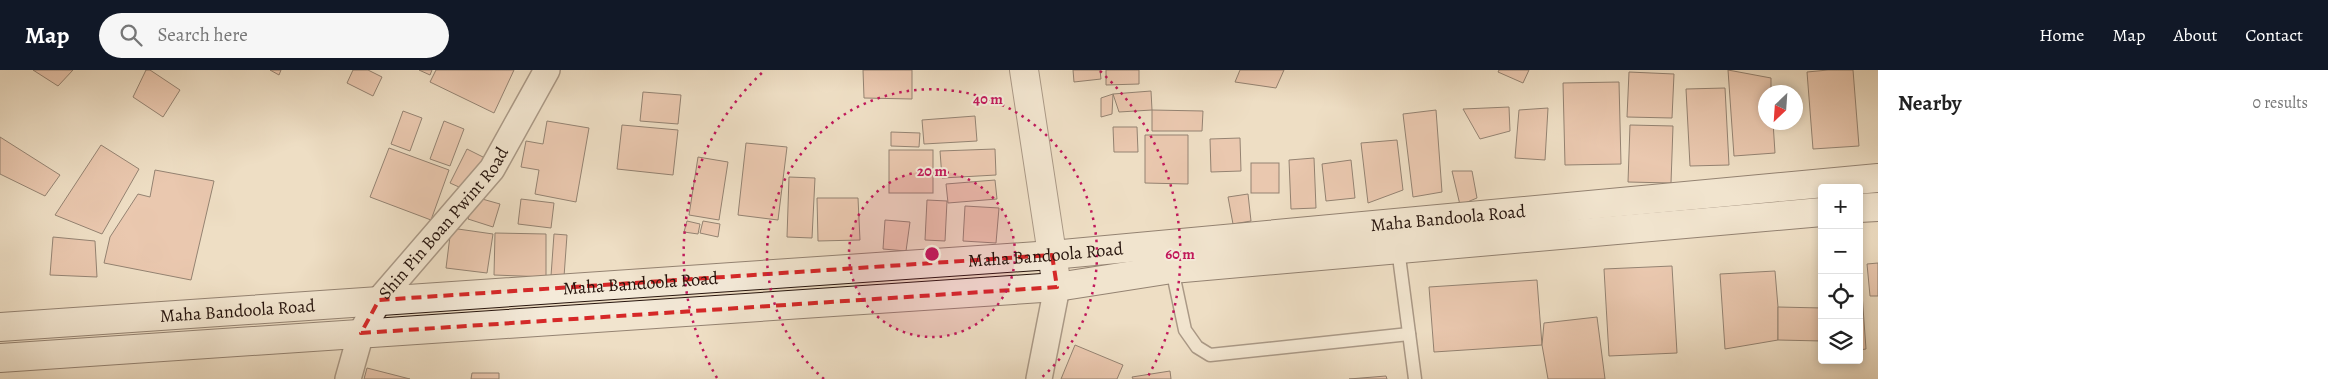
<!DOCTYPE html>
<meta charset="utf-8">
<style>
:root{--surface:#fff;--page:#f6f6f6;--text:#222;--muted:#767676;--line:#e0e0e0;--accent:#111827}
body{margin:0;font-family:Alegreya,serif;background:var(--page);color:var(--text)}
.controls{position:absolute;right:15px;bottom:15px;display:grid;overflow:hidden;border-radius:5px;box-shadow:0 2px 8px #0003}
.controls button{width:45px;height:45px;display:grid;place-items:center;padding:0;border:0;border-bottom:1px solid var(--line);background:var(--surface);color:var(--text);font:25px sans-serif}
.compass{position:absolute;left:1758px;top:15px;width:45px;height:45px;border-radius:50%;background:var(--surface);box-shadow:0 2px 8px #0003;rotate:205deg}
.list{margin:0;padding:0;list-style:none}
h2{display:flex;justify-content:space-between;align-items:center;height:65px;margin:0;padding:0 20px;font-size:21px}
h2 small{font-size:16px;font-weight:400;color:var(--muted)}
.icon{flex:none;width:28px;height:28px;fill:none;stroke:currentColor;stroke-width:2;stroke-linecap:round;stroke-linejoin:round}
.map{position:relative;flex:none;width:1878px;height:309px;overflow:hidden}
header{display:flex;align-items:center;gap:30px;box-sizing:border-box;height:70px;padding:0 25px;background:var(--accent);color:#fff}
header strong{font-size:24px}
nav{display:flex;gap:28px;margin-inline-start:auto;font-size:18px}
.search{width:350px;height:45px;background:var(--page);display:flex;align-items:center;gap:12px;box-sizing:border-box;padding:0 18px;border-radius:28px;color:var(--muted);font-size:19px}
main{display:flex}
aside{flex:1;background:var(--surface)}
.map>svg:first-child{display:block}
.building{fill:#e4ad95;stroke:#26140d}
.lines{fill:none;stroke-linecap:round;stroke-linejoin:round}
.service-casing{stroke:#58463b;stroke-width:15}
.minor-casing{stroke:#58463b;stroke-width:28}
.tertiary-casing{stroke:#58463b;stroke-width:30}
.secondary-casing{stroke:#26140d;stroke-width:30}
.service{stroke:#f4ead9;stroke-width:12}
.minor{stroke:#f4ead9;stroke-width:25}
.tertiary{stroke:#f4ead9;stroke-width:28}
.secondary{stroke:#f4ead9;stroke-width:28}
.marked{fill:none;stroke:#d62828;stroke-width:4;stroke-dasharray:10 6;stroke-linejoin:round}
.ring{fill:none;stroke:#c2185b;stroke-width:2.5;stroke-dasharray:2.5 5}
.labels{text-anchor:middle;dominant-baseline:central;stroke-width:4;stroke-linejoin:round;paint-order:stroke}
.street-label{font-size:18px;fill:#26140d;stroke:#f4ead9}
.centre{fill:#c2185b;stroke:#f4ead9;stroke-width:2.5}
.ring-label{font-size:15px;text-anchor:middle;font-weight:bold;fill:#c2185b;stroke:#f4ead9;stroke-width:4;stroke-linejoin:round;paint-order:stroke}
</style>
<header>
<strong>Map</strong>
<div class="search"><svg class="icon" aria-label="search" viewBox="0 0 24 24"><circle cx="10" cy="10" r="6"/><path d="M15 15l6 6"/></svg>Search here</div>
<nav><a>Home</a><a>Map</a><a>About</a><a>Contact</a></nav>
</header>
<main>
<div class="map">
<svg width="1878" height="309" viewBox="0 0 1878 309">
<rect width="100%" height="100%" fill="#eedec4"/>
<filter id="stains"><feTurbulence type="fractalNoise" baseFrequency=".004" numOctaves="4"/><feColorMatrix values="0 0 0 0 .2 0 0 0 0 .09 0 0 0 0 .02 0 0 0 .5 -.17"/></filter>
<radialGradient id="worn" r=".72"><stop offset=".6" stop-color="#630" stop-opacity="0"/><stop offset="1" stop-color="#630" stop-opacity=".3"/></radialGradient>
<g class="building">
<path d="M 33,0 L 73,0 L 58,16 Z"/>
<path d="M 146,0 L 150,0 L 180,20 L 163,47 L 133,27 Z"/>
<path d="M 270,0 L 281,0 L 279,5 Z"/>
<path d="M 353,0 L 368,0 L 382,7 L 373,26 L 347,13 Z"/>
<path d="M 419,0 L 432,0 L 430,5 Z"/>
<path d="M 436,0 L 514,0 L 494,43 L 430,12 Z"/>
<path d="M 863,0 L 912,0 L 912,29 L 864,28 Z"/>
<path d="M 1073,0 L 1100,0 L 1101,9 L 1074,12 Z"/>
<path d="M 1106,0 L 1139,0 L 1139,14 L 1106,15 Z"/>
<path d="M 1240,0 L 1284,0 L 1276,18 L 1235,12 Z"/>
<path d="M 1499,0 L 1529,0 L 1523,13 L 1498,2 Z"/>
<path d="M 1728,0 L 1771,8 L 1771,22 L 1766,22 L 1766,52 L 1773,52 L 1775,83 L 1734,86 Z"/>
<path d="M 1828,0 L 1853,0 L 1859,76 L 1813,79 L 1807,2 Z"/>
<path d="M 1629,2 L 1674,4 L 1672,48 L 1627,47 Z"/>
<path d="M 1619,12 L 1621,94 L 1565,95 L 1563,13 Z"/>
<path d="M 1725,18 L 1729,95 L 1690,96 L 1686,19 Z"/>
<path d="M 1151,21 L 1152,40 L 1119,42 L 1113,24 Z"/>
<path d="M 643,22 L 681,25 L 678,54 L 640,51 Z"/>
<path d="M 1113,24 L 1112,44 L 1101,47 L 1101,28 Z"/>
<path d="M 1509,37 L 1510,61 L 1480,69 L 1463,39 Z"/>
<path d="M 1548,38 L 1545,90 L 1515,88 L 1519,40 Z"/>
<path d="M 1152,40 L 1203,41 L 1202,61 L 1152,61 Z"/>
<path d="M 1436,40 L 1442,122 L 1413,127 L 1403,44 Z"/>
<path d="M 403,41 L 422,48 L 410,81 L 391,74 Z"/>
<path d="M 975,46 L 977,71 L 924,74 L 922,50 Z"/>
<path d="M 444,51 L 464,59 L 450,96 L 430,89 Z"/>
<path d="M 547,51 L 589,58 L 576,132 L 535,124 L 539,100 L 521,97 L 526,71 L 543,74 Z"/>
<path d="M 622,55 L 678,60 L 673,105 L 617,99 Z"/>
<path d="M 1630,55 L 1673,56 L 1671,113 L 1628,112 Z"/>
<path d="M 1113,57 L 1137,57 L 1138,82 L 1114,82 Z"/>
<path d="M 891,62 L 920,63 L 919,77 L 891,76 Z"/>
<path d="M 1145,65 L 1188,65 L 1188,114 L 1145,113 Z"/>
<path d="M 0,67 L 60,105 L 45,126 L 0,104 Z"/>
<path d="M 1240,68 L 1241,101 L 1211,102 L 1210,69 Z"/>
<path d="M 1397,70 L 1403,120 L 1368,133 L 1361,73 Z"/>
<path d="M 746,73 L 787,77 L 778,150 L 738,145 Z"/>
<path d="M 101,75 L 139,99 L 102,164 L 55,145 Z"/>
<path d="M 389,78 L 449,100 L 431,150 L 370,127 Z"/>
<path d="M 467,79 L 485,88 L 468,121 L 450,113 Z"/>
<path d="M 995,79 L 996,105 L 942,108 L 940,81 Z"/>
<rect x="889" y="80" width="44" height="43"/>
<path d="M 698,87 L 728,92 L 719,150 L 689,145 Z"/>
<path d="M 1314,88 L 1316,138 L 1291,139 L 1289,90 Z"/>
<path d="M 1351,90 L 1355,128 L 1326,131 L 1322,94 Z"/>
<rect x="1251" y="93" width="28" height="30"/>
<path d="M 155,100 L 214,111 L 191,210 L 104,193 L 110,167 L 138,124 L 150,127 Z"/>
<path d="M 1452,101 L 1472,101 L 1477,128 L 1460,135 Z"/>
<path d="M 789,107 L 815,108 L 812,168 L 787,167 Z"/>
<path d="M 995,110 L 997,129 L 948,133 L 946,114 Z"/>
<path d="M 1248,124 L 1251,151 L 1233,154 L 1228,127 Z"/>
<path d="M 475,127 L 500,134 L 493,157 L 468,149 Z"/>
<path d="M 817,128 L 858,128 L 860,170 L 818,171 Z"/>
<path d="M 521,129 L 554,133 L 551,158 L 518,154 Z"/>
<path d="M 927,130 L 947,131 L 945,171 L 925,170 Z"/>
<path d="M 965,136 L 999,138 L 996,173 L 963,171 Z"/>
<path d="M 885,150 L 910,152 L 906,181 L 883,179 Z"/>
<path d="M 687,151 L 700,154 L 698,164 L 684,162 Z"/>
<path d="M 703,151 L 720,154 L 718,167 L 700,163 Z"/>
<path d="M 451,158 L 493,164 L 487,203 L 446,198 Z"/>
<path d="M 495,163 L 546,164 L 546,207 L 494,205 Z"/>
<path d="M 554,164 L 567,165 L 564,207 L 551,206 Z"/>
<path d="M 53,167 L 95,171 L 97,207 L 50,205 Z"/>
<path d="M 1878,193 L 1878,226 L 1870,226 L 1867,194 Z"/>
<path d="M 1672,196 L 1677,283 L 1609,286 L 1604,199 Z"/>
<path d="M 1860,196 L 1866,279 L 1859,280 L 1859,197 Z"/>
<path d="M 1775,201 L 1778,237 L 1778,270 L 1725,279 L 1720,204 Z"/>
<path d="M 1537,210 L 1542,275 L 1434,282 L 1429,217 Z"/>
<path d="M 1778,237 L 1822,238 L 1822,271 L 1778,270 Z"/>
<path d="M 1597,247 L 1605,309 L 1548,309 L 1542,275 L 1544,253 Z"/>
<path d="M 1075,275 L 1123,295 L 1117,309 L 1061,309 Z"/>
<path d="M 367,298 L 410,309 L 364,309 Z"/>
<path d="M 1170,301 L 1171,309 L 1133,309 L 1132,307 Z"/>
<path d="M 472,303 L 499,303 L 499,309 L 471,309 Z"/>
<path d="M 1386,306 L 1387,309 L 1349,309 Z"/>
</g>
<g class="lines">
<defs>
<g id="service">
<path d="M 1398,179 L 1415,309"/>
<path d="M 1172,199 L 1185,260 L 1197,277 L 1210,285 L 1409,264"/>
</g>
<g id="minor">
<path id="s1" d="M 348,309 L 361,263 L 379,230 L 492,99 L 547,0"/>
<path d="M 1039,309 L 1057,217"/>
</g>
<path id="tertiary" d="M 1024,0 L 1057,217"/>
<g id="secondary">
<path d="M 1859,138 L 1878,137"/>
<path id="s2" d="M 0,257 L 1052,185 L 1878,108"/>
<path d="M 0,288 L 1057,217 L 1172,199 L 1822,142"/>
</g>
</defs>
<use href="#service" class="service-casing"/>
<use href="#minor" class="minor-casing"/>
<use href="#tertiary" class="tertiary-casing"/>
<use href="#secondary" class="secondary-casing"/>
<use href="#service" class="service"/>
<use href="#minor" class="minor"/>
<use href="#tertiary" class="tertiary"/>
<use href="#secondary" class="secondary"/>
</g>
<path d="M0 0H1878V309H0ZM 1052,185 L 1057,217 L 361,263 L 379,230 Z" fill="#eedec4" fill-opacity=".55" fill-rule="evenodd"/>
<path class="marked" d="M 1052,185 L 1057,217 L 361,263 L 379,230 Z"/>
<circle cx="932" cy="184" r="83" fill="#c2185b" fill-opacity=".12"/>
<g class="ring">
<circle cx="932" cy="184" r="83"/>
<path d="M824 309A165 165 0 1 1 1040 309"/>
<path d="M717 308A248 248 0 0 1 764 1M1100 1A248 248 0 0 1 1147 308"/>
</g>
<g class="labels">
<g class="street-label">
<text stroke="none"><textPath href="#s2" startOffset="1452">Maha Bandoola Road</textPath></text>
<text stroke="none"><textPath href="#s1" startOffset="186">Shin Pin Boan Pwint Road</textPath></text>
<text stroke="none"><textPath href="#s2" startOffset="1048">Maha Bandoola Road</textPath></text>
<text stroke="none"><textPath href="#s2" startOffset="642">Maha Bandoola Road</textPath></text>
<text stroke="none"><textPath href="#s2" startOffset="238">Maha Bandoola Road</textPath></text>
</g>
</g>
<circle cx="932" cy="184" r="8" class="centre"/>
<g class="ring-label">
<text x="988" y="34">40 m</text>
<text x="932" y="106">20 m</text>
<text x="1180" y="189">60 m</text>
</g>
<rect width="100%" height="100%" filter="url(#stains)"/>
<rect width="100%" height="100%" fill="url(#worn)"/>
</svg>
<div class="controls">
<button>+</button>
<button>−</button>
<button><svg class="icon" aria-label="locate" viewBox="0 0 24 24"><circle cx="12" cy="12" r="6"/><path d="M12 2v4M12 18v4M2 12h4M18 12h4"/></svg></button>
<button><svg class="icon" aria-label="layers" viewBox="0 0 24 24"><path d="M12 4l9 5-9 5-9-5zM3 14l9 5 9-5"/></svg></button>
</div>
<svg class="compass" viewBox="-18 -18 36 36"><path d="M0-13l5 13h-10z" fill="#e53935"/><path d="M0 13l5-13h-10z" fill="#767676"/></svg>
</div>
<aside>
<h2>Nearby<small>0 results</small></h2>
<ul class="list">
</ul>
</aside>
</main>
